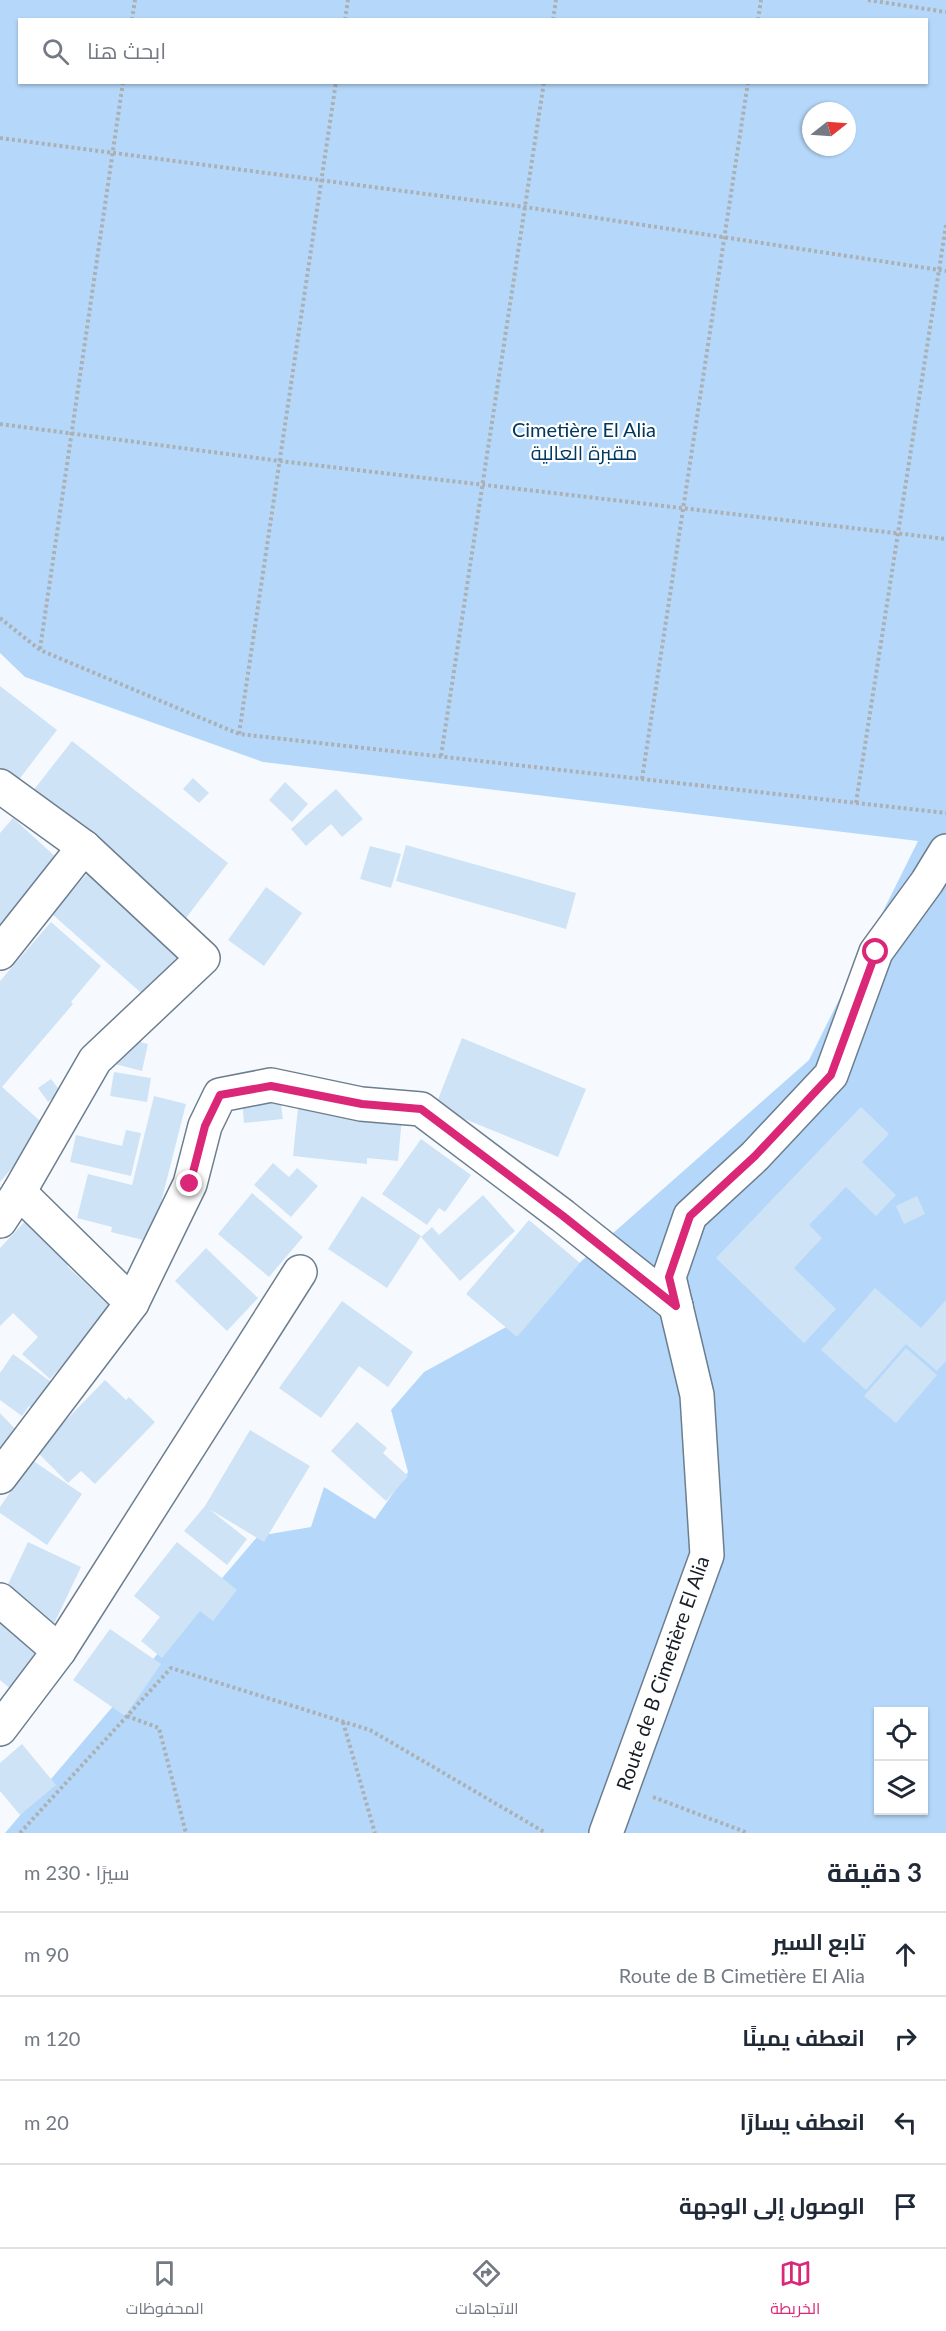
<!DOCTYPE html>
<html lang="ar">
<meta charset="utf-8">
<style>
:root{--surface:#fff;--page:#f2f2f3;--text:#1f2937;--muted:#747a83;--line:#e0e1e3;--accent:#db2777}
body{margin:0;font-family:Lato,Cairo,sans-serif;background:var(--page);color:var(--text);direction:rtl}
.controls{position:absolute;right:18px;bottom:18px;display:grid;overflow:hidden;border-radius:0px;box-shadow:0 2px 4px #0004}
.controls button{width:54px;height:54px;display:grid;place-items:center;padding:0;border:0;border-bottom:2px solid var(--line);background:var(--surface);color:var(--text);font:30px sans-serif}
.compass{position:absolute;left:802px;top:102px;width:54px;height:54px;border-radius:50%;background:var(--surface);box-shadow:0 2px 4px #0004;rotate:73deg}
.stop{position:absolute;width:18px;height:18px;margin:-14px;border:4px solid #db2777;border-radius:50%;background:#fff}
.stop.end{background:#db2777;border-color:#fff;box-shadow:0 2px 6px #0008}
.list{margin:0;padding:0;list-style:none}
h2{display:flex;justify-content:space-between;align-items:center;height:78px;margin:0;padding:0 24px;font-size:26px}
h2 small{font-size:20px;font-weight:400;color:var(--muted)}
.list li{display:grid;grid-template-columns:39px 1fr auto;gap:18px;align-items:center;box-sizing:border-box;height:84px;padding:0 24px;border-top:2px solid var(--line)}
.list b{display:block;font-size:22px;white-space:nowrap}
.list p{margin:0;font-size:20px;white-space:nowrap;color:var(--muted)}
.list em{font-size:20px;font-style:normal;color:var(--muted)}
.icon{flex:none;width:33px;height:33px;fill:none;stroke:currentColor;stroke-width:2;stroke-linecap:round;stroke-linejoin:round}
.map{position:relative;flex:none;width:946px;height:1833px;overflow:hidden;direction:ltr}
.search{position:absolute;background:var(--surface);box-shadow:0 2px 4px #0004;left:18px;right:18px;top:18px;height:66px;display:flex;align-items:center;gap:15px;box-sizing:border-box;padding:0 21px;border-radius:0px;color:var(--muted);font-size:22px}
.sheet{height:414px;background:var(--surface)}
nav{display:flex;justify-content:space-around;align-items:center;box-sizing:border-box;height:84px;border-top:2px solid var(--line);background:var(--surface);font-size:16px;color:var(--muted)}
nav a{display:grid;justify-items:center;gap:3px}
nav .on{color:var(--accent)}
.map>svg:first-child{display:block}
.green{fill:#b5d8fa;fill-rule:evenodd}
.building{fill:#cfe3f6}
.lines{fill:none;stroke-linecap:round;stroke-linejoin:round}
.minor-casing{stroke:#6c7e8f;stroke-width:36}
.path{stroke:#abb0b5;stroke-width:4;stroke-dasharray:3 3;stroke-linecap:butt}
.minor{stroke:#fff;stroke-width:33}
.route{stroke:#db2777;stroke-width:8}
.labels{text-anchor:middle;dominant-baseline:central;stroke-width:4.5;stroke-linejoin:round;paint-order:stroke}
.park-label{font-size:20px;fill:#003860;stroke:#fff}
.street-label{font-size:20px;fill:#161d24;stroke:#fff}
</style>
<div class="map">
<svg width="946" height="1833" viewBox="0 0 946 1833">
<rect width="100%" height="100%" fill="#f6fafe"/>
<path class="green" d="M 0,0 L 946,0 L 946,1833 L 5,1833 L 258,1536 L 311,1527 L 324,1487 L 375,1519 L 408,1472 L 391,1410 L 424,1372 L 508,1326 L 809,1060 L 918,841 L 263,762 L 25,677 L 0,653 ZM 20,20 L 926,20 L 926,82 L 20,82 ZM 811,111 L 847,111 L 847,147 L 811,147 ZM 878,1712 L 924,1712 L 924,1810 L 878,1810 Z"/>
<g class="building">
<path d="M 0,686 L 57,730 L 14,786 L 0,774 Z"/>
<path d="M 72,741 L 228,863 L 186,918 L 29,796 Z"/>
<path d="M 193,778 L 209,793 L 199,803 L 183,789 Z"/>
<path d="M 285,782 L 308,804 L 292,822 L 269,800 Z"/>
<path d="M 336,789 L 363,819 L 342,837 L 331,824 L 306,846 L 291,829 Z"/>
<path d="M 13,818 L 59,860 L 0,924 L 0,833 Z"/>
<path d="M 406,845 L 576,893 L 566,929 L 396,881 Z"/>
<path d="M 370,846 L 401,854 L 391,888 L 360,879 Z"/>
<path d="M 87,874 L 140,921 L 185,957 L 148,999 L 52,914 Z"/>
<path d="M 266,887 L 302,913 L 264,966 L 228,940 Z"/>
<path d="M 51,922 L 101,966 L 71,1002 L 73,1004 L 2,1087 L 47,1127 L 0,1182 L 0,981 Z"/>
<path d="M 122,1037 L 148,1044 L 142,1071 L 115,1064 Z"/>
<path d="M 462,1038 L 586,1089 L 558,1157 L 435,1107 Z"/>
<path d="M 114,1072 L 151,1078 L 147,1102 L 110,1096 Z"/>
<path d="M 51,1079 L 61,1092 L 48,1102 L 38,1088 Z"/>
<path d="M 154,1096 L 186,1104 L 151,1242 L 111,1232 L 112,1227 L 77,1218 L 88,1174 L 132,1185 Z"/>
<path d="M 280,1096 L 283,1119 L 244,1123 L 242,1100 Z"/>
<path d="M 298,1107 L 402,1118 L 398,1161 L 367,1158 L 367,1164 L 293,1156 Z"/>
<path d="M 861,1107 L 889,1134 L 862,1162 L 896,1195 L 876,1216 L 846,1187 L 809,1225 L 822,1238 L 794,1268 L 836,1309 L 804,1343 L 716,1258 Z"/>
<path d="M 126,1130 L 141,1133 L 131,1176 L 70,1162 L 76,1135 L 122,1146 Z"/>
<path d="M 421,1139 L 471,1175 L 445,1212 L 439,1208 L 427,1225 L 382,1194 Z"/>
<path d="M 273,1163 L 289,1177 L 297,1168 L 318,1186 L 291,1217 L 254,1185 Z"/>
<path d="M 252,1193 L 303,1237 L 269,1277 L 218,1234 Z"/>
<path d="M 483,1195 L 515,1231 L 460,1281 L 421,1237 L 432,1227 L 439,1235 Z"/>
<path d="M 362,1196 L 421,1236 L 387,1288 L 328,1249 Z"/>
<path d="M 917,1196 L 925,1214 L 904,1224 L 896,1206 Z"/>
<path d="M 29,1217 L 74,1259 L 67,1266 L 114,1310 L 50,1379 L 22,1354 L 38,1337 L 13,1313 L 0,1326 L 0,1248 Z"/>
<path d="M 529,1220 L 580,1263 L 517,1337 L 466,1294 Z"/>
<path d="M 206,1248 L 258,1298 L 227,1331 L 175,1281 Z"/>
<path d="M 875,1288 L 921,1328 L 946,1300 L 946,1361 L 937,1371 L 906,1344 L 866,1390 L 821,1350 Z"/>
<path d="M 342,1301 L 413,1352 L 388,1387 L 359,1366 L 321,1418 L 279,1388 Z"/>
<path d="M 906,1348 L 937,1375 L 896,1423 L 864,1396 Z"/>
<path d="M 13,1354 L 58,1387 L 40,1413 L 29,1406 L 22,1416 L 0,1400 L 0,1373 Z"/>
<path d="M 105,1380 L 126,1400 L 129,1397 L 155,1422 L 95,1484 L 81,1471 L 68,1483 L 36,1451 Z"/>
<path d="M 0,1413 L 19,1433 L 0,1452 Z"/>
<path d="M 357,1422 L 387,1448 L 383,1453 L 408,1476 L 386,1501 L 331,1451 Z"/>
<path d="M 250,1430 L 310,1466 L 264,1542 L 209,1509 L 247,1539 L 227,1565 L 184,1531 L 205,1506 Z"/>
<path d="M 32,1460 L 82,1494 L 47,1545 L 0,1513 L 0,1507 Z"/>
<path d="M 28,1542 L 81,1567 L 53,1626 L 0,1601 Z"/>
<path d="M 177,1542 L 237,1590 L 213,1621 L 200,1611 L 162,1658 L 141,1641 L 160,1617 L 134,1596 Z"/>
<path d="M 0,1610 L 45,1650 L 11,1689 L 0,1680 Z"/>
<path d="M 110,1629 L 161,1664 L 125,1716 L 73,1680 Z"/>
<path d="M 22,1744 L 56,1785 L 20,1815 L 0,1791 L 0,1763 Z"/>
</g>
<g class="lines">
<defs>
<g id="minor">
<path d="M 0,786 L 84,847 L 203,958 L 95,1060 L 19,1192 L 0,1221"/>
<path d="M 0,953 L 84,847"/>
<path d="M 19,1192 L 132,1303"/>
<path d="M 0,1477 L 132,1303 L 190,1184 L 205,1126 L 220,1095 L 271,1085 L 361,1104 L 421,1109 L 563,1216 L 676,1306"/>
<path d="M 0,1600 L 59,1651"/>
<path d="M 0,1729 L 59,1651 L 300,1272"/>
<path d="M 606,1833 L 707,1555 L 697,1395 L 669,1277 L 690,1216 L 755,1156 L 831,1075 L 876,952 L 927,882 L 946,851"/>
</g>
</defs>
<use href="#minor" class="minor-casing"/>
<g class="path">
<path d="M 868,0 L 946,12"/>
<path d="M 132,20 L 135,0"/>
<path d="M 345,20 L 348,0"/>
<path d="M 553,20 L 556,0"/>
<path d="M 758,20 L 761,0"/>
<path d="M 0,138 L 525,207 L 946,271"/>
<path d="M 0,424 L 280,461 L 946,539"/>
<path d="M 0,618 L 40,650 L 239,734 L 946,813"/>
<path d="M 40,649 L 123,82"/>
<path d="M 239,734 L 336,82"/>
<path d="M 441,756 L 544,82"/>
<path d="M 642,779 L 748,82"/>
<path d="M 856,803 L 946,225"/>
<path d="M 127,1716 L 159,1728 L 186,1833"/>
<path d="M 343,1722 L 375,1833"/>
<path d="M 653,1797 L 748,1833"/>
<path d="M 20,1833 L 171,1668 L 370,1730 L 546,1833"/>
</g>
<use href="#minor" class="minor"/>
</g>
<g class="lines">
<path class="route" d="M 190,1184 L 205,1126 L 220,1095 L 271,1086 L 362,1104 L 421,1109 L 563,1216 L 676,1306 L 669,1277 L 690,1216 L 755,1156 L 831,1075 L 876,952"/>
</g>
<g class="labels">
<g class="park-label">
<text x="584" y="429">Cimetière El Alia<tspan x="584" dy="23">مقبرة العالية</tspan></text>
</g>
<g class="street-label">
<text transform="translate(662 1673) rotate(-71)">Route de B Cimetière El Alia</text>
</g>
</g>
</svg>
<div class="controls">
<button><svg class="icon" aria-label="locate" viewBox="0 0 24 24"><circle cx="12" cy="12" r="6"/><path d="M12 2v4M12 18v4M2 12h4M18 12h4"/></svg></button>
<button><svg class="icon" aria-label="layers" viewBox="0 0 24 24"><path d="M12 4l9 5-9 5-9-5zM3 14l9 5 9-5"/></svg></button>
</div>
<svg class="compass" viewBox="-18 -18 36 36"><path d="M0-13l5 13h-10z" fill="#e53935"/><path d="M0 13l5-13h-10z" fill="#747a83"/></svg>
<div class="stop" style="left:876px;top:952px"></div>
<div class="stop end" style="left:190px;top:1184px"></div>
<div class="search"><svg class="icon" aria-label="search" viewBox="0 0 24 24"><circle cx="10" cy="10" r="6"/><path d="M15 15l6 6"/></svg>ابحث هنا</div>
</div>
<section class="sheet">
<h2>3 دقيقة<small>سيرًا · 230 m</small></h2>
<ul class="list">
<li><svg class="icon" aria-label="ahead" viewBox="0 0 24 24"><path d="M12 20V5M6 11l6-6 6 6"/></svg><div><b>تابع السير</b><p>Route de B Cimetière El Alia</p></div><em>90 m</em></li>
<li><svg class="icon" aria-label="right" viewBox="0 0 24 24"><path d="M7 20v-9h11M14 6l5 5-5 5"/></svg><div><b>انعطف يمينًا</b></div><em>120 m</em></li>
<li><svg class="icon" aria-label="left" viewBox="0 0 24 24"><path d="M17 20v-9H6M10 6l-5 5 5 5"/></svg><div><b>انعطف يسارًا</b></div><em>20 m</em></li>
<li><svg class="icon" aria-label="arrive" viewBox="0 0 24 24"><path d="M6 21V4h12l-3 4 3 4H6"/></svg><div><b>الوصول إلى الوجهة</b></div></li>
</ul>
</section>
<nav>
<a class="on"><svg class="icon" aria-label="map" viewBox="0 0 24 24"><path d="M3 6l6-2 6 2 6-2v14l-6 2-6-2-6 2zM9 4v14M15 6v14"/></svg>الخريطة</a>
<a><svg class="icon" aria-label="directions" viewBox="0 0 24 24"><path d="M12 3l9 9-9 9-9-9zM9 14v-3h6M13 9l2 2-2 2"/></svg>الاتجاهات</a>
<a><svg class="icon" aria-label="saved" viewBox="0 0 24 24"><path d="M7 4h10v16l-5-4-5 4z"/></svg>المحفوظات</a>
</nav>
